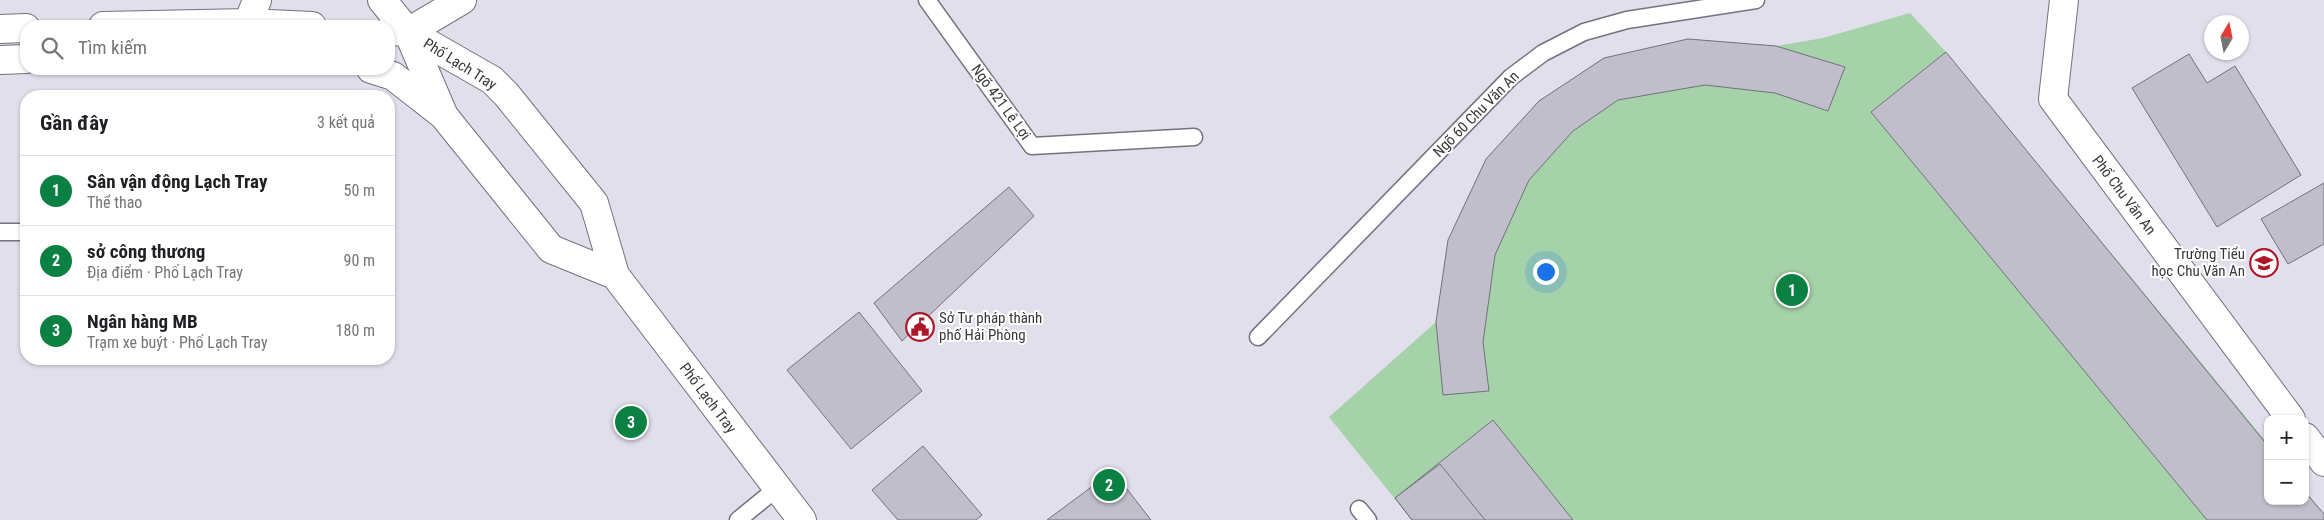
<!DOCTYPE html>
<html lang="vi">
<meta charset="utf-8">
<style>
:root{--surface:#fff;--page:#f2f2f2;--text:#202124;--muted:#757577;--line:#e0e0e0;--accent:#0b8043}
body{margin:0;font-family:"Roboto Condensed",sans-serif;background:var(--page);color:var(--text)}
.controls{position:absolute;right:15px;bottom:15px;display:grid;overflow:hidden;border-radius:10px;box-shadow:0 1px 4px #0004}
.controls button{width:45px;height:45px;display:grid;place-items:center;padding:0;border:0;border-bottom:1px solid var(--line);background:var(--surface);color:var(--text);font:25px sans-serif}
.compass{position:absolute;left:2204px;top:15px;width:45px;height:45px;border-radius:50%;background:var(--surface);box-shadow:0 1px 4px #0004;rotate:10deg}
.you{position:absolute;left:1545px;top:271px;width:18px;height:18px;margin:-12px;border:4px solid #fff;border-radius:50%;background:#1a73e8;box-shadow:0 0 0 8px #1a73e833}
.badge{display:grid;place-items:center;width:32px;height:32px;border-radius:50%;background:var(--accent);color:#fff;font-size:16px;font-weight:700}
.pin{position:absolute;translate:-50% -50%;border:2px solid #fff;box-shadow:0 1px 5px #0006}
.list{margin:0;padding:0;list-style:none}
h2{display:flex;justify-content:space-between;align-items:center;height:65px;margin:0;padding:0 20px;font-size:21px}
h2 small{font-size:16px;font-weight:400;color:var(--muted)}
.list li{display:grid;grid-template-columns:32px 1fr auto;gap:15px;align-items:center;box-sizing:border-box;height:70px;padding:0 20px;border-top:1px solid var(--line)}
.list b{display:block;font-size:19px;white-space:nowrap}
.list p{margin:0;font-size:16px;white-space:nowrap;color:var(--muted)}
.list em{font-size:16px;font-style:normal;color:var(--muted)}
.icon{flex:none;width:28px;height:28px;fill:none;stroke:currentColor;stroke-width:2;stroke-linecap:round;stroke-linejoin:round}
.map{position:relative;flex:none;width:2324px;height:520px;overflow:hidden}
.search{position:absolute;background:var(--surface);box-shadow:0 1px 4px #0004;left:20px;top:20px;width:375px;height:55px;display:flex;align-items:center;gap:12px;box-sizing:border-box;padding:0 18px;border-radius:20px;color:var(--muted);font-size:19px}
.panel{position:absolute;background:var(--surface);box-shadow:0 1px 4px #0004;left:20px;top:90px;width:375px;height:275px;border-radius:20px}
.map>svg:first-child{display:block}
.green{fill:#a5d2a8}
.building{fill:#bfbeca;stroke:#73727d}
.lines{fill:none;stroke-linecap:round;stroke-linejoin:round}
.lane-casing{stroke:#73727d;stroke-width:19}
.street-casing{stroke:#73727d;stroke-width:30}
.secondary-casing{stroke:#73727d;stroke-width:30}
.lane{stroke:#fff;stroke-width:16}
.street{stroke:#fff;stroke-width:28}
.secondary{stroke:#fff;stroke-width:28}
.labels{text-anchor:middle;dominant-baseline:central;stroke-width:4;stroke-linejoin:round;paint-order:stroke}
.street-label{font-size:15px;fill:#38373c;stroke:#fff}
.poi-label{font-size:15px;fill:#38373c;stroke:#fff;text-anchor:end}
</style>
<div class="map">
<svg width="2324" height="520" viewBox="0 0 2324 520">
<rect width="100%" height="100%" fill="#e0dfeb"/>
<path class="green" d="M 1910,13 L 1946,52 L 2268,444 L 2268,501 L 2305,501 L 2305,490 L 2324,514 L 2324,520 L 1412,520 L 1329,417 L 1436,322 L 1448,240 L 1486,159 L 1539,101 L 1604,58 L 1688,39 L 1776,46 L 1823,38 Z"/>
<g class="building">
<path d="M 1688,39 L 1776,46 L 1845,67 L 1828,111 L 1775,93 L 1705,85 L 1618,100 L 1573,131 L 1529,180 L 1495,255 L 1483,342 L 1489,391 L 1443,395 L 1436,322 L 1448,240 L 1486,159 L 1539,101 L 1604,58 Z"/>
<path d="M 1946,52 L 2268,446 L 2268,501 L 2305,501 L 2305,492 L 2324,514 L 2324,520 L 2207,520 L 1871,112 Z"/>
<path d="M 2189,54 L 2207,83 L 2235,66 L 2301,175 L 2217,227 L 2132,88 Z"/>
<path d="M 2324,183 L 2324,244 L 2288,264 L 2261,219 Z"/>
<path d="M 1009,187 L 1034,216 L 902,341 L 874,303 Z"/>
<path d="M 859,312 L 922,391 L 851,449 L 787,370 Z"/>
<path d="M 1493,420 L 1573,520 L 1412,520 L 1395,498 Z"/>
<path d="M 923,446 L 982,515 L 976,520 L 898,520 L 872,490 Z"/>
<path d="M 1440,464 L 1485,520 L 1412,520 L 1395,498 Z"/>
<path d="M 1113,471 L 1151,520 L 1047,520 Z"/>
</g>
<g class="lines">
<defs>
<g id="lane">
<path d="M 927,0 L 1032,146 L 1194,137"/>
<path d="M 0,232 L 26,232"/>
<path d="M 1258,337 L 1511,77 L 1543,53 L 1584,32 L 1627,20 L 1756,0"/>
<path d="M 1359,509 L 1368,520"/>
<path d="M 738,520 L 776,489"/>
</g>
<g id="street">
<path d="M 2064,0 L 2053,99 L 2291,419"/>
<path d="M 2305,437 L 2324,462"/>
</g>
<g id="secondary">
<path d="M 382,0 L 408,32 L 444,116 L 551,249 L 615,275"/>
<path d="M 103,26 L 249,23 L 312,26"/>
<path d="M 247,26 L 257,0"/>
<path d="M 0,29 L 26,28"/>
<path d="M 389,31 L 408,32 L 492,80 L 506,94 L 594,203 L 615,275 L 802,520"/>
<path d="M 408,32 L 462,0"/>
<path d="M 0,60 L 26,59"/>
<path d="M 371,69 L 393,76 L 443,115"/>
</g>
</defs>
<use href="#lane" class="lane-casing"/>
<use href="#street" class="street-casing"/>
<use href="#secondary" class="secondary-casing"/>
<use href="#lane" class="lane"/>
<use href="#street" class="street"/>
<use href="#secondary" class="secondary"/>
</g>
<defs>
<symbol id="school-ring" viewBox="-11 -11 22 22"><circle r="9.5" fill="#fff" stroke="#ab1629" stroke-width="1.5"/><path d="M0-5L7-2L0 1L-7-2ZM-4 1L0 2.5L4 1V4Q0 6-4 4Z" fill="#ab1629"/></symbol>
<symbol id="civic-ring" viewBox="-11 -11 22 22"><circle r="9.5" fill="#fff" stroke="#ab1629" stroke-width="1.5"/><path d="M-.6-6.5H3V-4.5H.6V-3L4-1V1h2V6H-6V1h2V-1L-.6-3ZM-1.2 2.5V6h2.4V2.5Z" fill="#ab1629"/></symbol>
</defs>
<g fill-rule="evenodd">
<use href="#school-ring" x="2248" y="247" width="32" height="32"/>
<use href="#civic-ring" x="904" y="311" width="32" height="32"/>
</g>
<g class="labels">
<g class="street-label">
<text transform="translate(460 64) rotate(32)">Phố Lạch Tray</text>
<text transform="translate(1001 102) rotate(54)">Ngõ 421 Lê Lợi</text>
<text transform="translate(1476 114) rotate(-45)">Ngõ 60 Chu Văn An</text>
<text transform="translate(2124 195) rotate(53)">Phố Chu Văn An</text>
<text transform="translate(708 398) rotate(53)">Phố Lạch Tray</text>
</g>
<g class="poi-label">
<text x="2245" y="254">Trường Tiểu<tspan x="2245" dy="17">học Chu Văn An</tspan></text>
<text x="939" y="318" text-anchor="start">Sở Tư pháp thành<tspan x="939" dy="17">phố Hải Phòng</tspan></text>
</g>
</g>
</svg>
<div class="controls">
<button>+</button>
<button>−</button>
</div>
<svg class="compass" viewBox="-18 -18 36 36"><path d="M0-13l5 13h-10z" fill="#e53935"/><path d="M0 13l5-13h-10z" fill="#757577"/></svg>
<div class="you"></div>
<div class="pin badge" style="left:1792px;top:290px">1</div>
<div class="pin badge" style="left:1109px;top:485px">2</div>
<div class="pin badge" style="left:631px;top:422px">3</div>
<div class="search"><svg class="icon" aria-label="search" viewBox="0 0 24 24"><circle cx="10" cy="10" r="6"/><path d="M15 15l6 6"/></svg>Tìm kiếm</div>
<section class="panel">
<h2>Gần đây<small>3 kết quả</small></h2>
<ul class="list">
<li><span class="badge">1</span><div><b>Sân vận động Lạch Tray</b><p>Thể thao</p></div><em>50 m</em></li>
<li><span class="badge">2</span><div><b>sở công thương</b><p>Địa điểm · Phố Lạch Tray</p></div><em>90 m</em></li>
<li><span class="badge">3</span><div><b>Ngân hàng MB</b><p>Trạm xe buýt · Phố Lạch Tray</p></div><em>180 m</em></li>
</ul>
</section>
</div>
